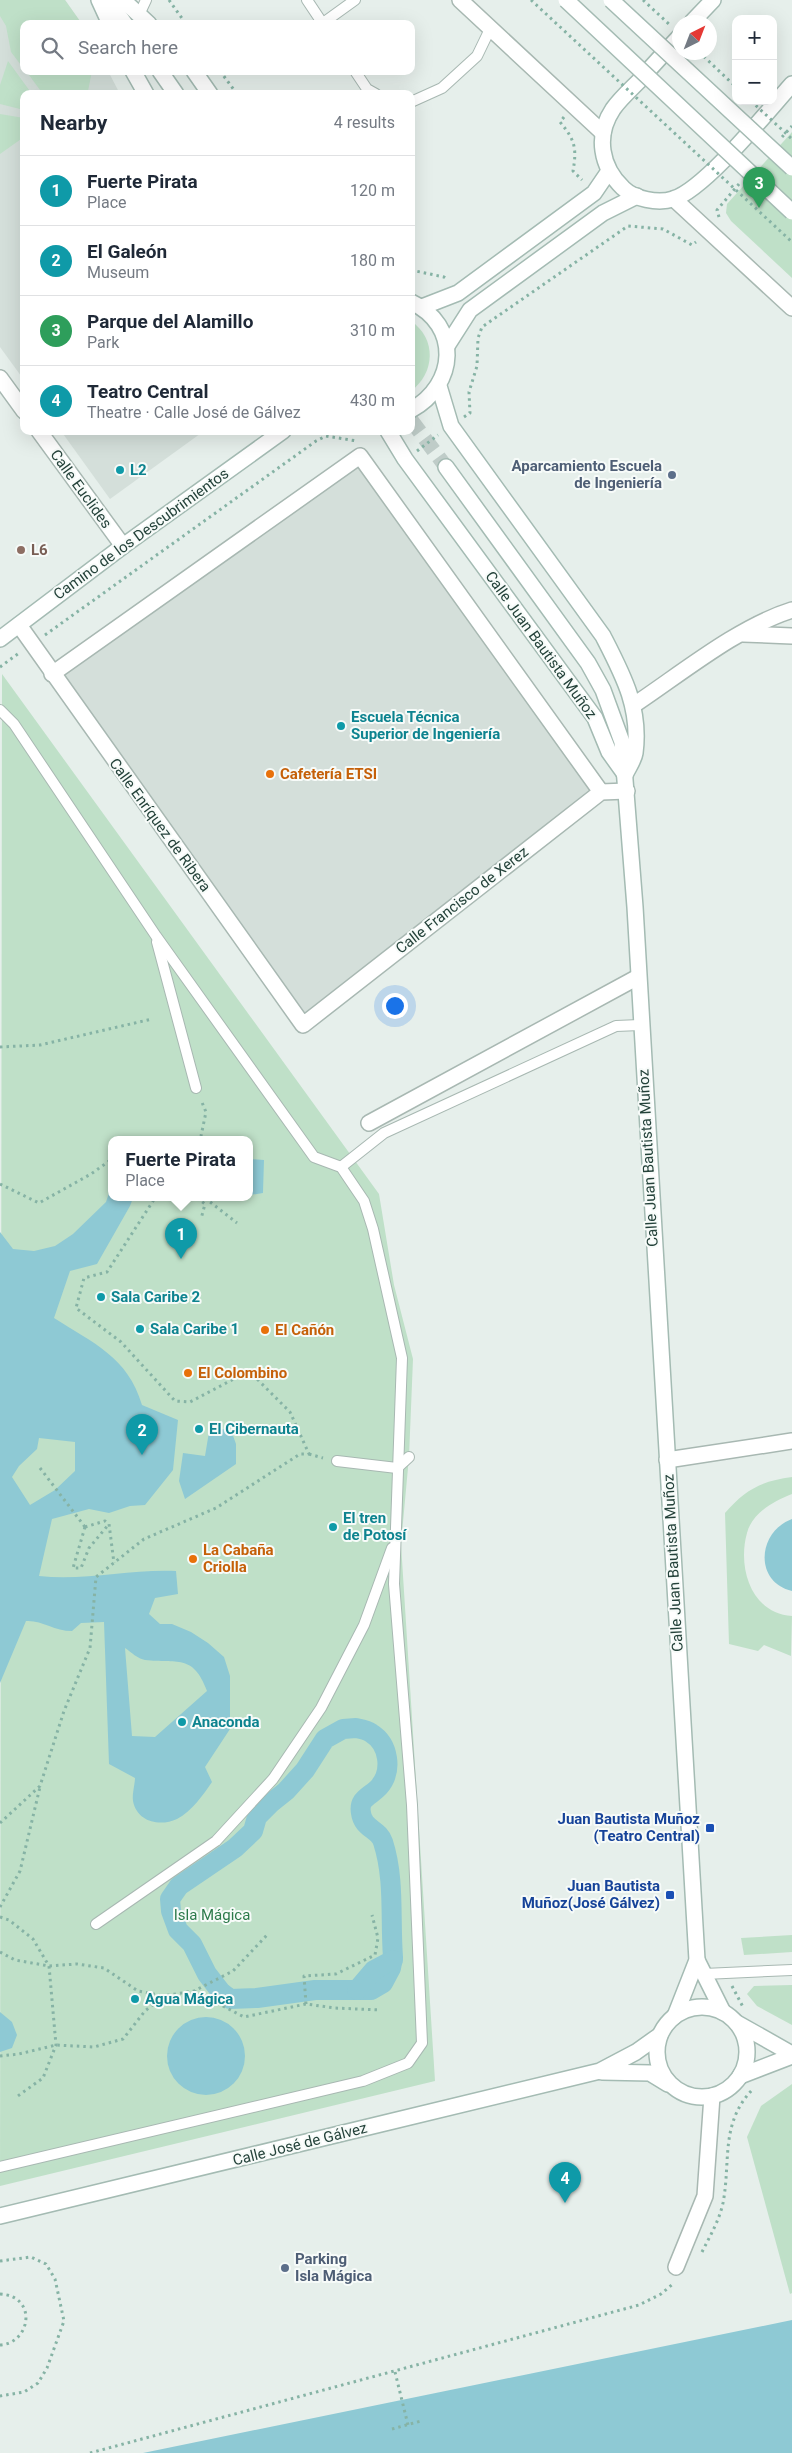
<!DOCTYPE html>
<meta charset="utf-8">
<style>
:root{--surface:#fff;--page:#f6f6f7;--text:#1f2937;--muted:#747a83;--line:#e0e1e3;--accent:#d93025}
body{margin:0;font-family:Roboto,sans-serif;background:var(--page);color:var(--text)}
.controls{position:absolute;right:15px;top:15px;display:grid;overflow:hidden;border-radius:10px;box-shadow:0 5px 20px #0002}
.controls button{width:45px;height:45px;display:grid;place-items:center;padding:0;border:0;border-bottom:1px solid var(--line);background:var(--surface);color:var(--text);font:25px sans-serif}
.compass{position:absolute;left:672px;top:15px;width:45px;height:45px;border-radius:50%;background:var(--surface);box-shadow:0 5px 20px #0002;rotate:42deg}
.you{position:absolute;left:394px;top:1005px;width:18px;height:18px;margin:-12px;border:4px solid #fff;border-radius:50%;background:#1a73e8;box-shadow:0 0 0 8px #1a73e833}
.badge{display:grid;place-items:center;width:32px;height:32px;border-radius:50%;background:var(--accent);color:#fff;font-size:16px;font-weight:700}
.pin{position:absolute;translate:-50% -41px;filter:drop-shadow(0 1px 2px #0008)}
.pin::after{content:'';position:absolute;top:26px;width:18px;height:15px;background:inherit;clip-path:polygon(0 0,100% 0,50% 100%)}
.popup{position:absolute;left:108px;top:1136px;width:145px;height:65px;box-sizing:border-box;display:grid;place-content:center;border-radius:10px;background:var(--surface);filter:drop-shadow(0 1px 4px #0005);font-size:16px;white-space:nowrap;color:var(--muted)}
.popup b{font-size:19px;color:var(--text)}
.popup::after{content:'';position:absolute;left:50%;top:100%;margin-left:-10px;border:10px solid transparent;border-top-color:var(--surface)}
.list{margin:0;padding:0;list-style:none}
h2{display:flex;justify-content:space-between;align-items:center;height:65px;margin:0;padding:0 20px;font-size:21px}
h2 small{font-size:16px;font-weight:400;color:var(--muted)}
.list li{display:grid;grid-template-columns:32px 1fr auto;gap:15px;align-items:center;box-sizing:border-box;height:70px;padding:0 20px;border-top:1px solid var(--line)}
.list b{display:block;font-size:19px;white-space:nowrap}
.list p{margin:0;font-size:16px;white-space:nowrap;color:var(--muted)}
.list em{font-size:16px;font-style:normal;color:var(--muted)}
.icon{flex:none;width:28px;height:28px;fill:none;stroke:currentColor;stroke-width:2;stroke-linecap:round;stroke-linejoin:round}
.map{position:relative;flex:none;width:792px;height:2453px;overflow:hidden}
.search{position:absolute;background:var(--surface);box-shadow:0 5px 20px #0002;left:20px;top:20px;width:395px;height:55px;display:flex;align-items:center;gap:12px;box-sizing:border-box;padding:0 18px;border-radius:10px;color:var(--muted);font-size:19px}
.panel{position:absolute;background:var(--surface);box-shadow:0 5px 20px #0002;left:20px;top:90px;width:395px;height:345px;border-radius:10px}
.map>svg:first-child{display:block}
.built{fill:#d4dfda}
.green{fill:#bfe0c8;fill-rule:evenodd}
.water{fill:#8ec9d4;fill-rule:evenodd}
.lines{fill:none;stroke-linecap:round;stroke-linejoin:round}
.canal{stroke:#8ec9d4;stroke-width:20}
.secondary-tunnel{stroke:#bfccc8;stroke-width:15;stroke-dasharray:15 8;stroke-linecap:butt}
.lane-casing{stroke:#a8b8b2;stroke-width:12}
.street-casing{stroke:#a8b8b2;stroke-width:18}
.secondary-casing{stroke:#a4bbb3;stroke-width:18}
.path{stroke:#86b3a5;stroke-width:3;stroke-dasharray:2.5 4;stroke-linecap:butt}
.lane{stroke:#fff;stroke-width:10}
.street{stroke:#fff;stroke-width:15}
.secondary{stroke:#fff;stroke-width:15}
.secondary-bridge-casing{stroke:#a4bbb3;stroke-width:18;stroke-linecap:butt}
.path-bridge{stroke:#86b3a5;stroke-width:3;stroke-dasharray:2.5 4;stroke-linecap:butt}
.secondary-bridge{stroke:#fff;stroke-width:15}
.culture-dot{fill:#0f9aa8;stroke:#f7fbf9;stroke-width:2}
.service-dot{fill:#5c6f8a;stroke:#f7fbf9;stroke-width:2}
.education-dot{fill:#8d6e63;stroke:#f7fbf9;stroke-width:2}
.food-dot{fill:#e8710a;stroke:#f7fbf9;stroke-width:2}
.transit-dot{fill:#1a4fb4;stroke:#f7fbf9;stroke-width:2}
.labels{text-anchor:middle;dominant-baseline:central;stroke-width:4;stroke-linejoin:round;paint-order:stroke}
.service-label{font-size:15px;font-weight:bold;fill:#4e5e75;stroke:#f7fbf9;text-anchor:end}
.culture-label{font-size:15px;font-weight:bold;fill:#0d838f;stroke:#f7fbf9;text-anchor:start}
.street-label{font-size:15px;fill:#24423a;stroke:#f7fbf9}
.education-label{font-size:15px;font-weight:bold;fill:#785e54;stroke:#f7fbf9;text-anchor:start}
.food-label{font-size:15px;font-weight:bold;fill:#c56008;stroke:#f7fbf9;text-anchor:start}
.transit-label{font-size:15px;font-weight:bold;fill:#164399;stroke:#f7fbf9;text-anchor:end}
.park-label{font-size:15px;fill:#2d7a4b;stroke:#f7fbf9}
</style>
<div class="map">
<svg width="792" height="2453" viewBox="0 0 792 2453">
<rect width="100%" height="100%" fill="#e6efeb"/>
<g class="built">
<path d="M 0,0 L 65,0 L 82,24 L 24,24 L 24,71 L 108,71 L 120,94 L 24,94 L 24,380 L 0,347 Z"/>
<path d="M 61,431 L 204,431 L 110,499 Z"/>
<path d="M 360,456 L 597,787 L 303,1025 L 52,674 Z"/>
</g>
<g class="green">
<path d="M 0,0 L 65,0 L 82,24 L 24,24 L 24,69 L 11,52 L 6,26 L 0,16 Z"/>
<path d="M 8,61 L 32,94 L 24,94 L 24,110 L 0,104 L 0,85 Z"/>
<path d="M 26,71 L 92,71 L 88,91 L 84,94 L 43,94 Z"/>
<path d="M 0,114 L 24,118 L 24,137 L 0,154 Z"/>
<path d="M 792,132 L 792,278 L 731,221 L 726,213 L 727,204 Z"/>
<path d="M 411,321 C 437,339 435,373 411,391 Z"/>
<path d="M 2,674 L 379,1194 L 394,1285 L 413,1359 L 409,1457 L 401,1544 L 435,2081 L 0,2186 ZM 112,1140 L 250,1140 L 250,1198 L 112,1198 Z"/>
<path d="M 792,1477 L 792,1494 C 774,1501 752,1513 747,1533 C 737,1568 752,1614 792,1616 L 791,1656 L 764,1645 L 758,1651 L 729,1644 L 725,1513 C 745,1490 761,1481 792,1477 Z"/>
<path d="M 792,1935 L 792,1952 L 744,1955 L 741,1938 Z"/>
<path d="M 792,1985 L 792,2025 L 757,2006 L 747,1994 L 754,1986 Z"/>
<path d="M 792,2084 L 792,2293 L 790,2294 L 747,2137 L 761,2106 Z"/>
</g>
<g class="water">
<path d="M 250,1159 L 264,1160 L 263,1193 L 250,1195 Z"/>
<path d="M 112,1184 L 112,1198 L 133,1198 L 130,1206 L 97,1264 L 70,1271 L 54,1318 C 93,1343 128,1357 142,1405 L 178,1420 L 173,1470 L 145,1505 L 130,1506 L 109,1513 L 89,1509 L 52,1519 L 39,1576 C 85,1581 130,1569 176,1571 L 178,1594 L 155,1598 L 149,1614 L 160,1624 L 172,1624 L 191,1632 L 208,1643 L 224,1657 L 230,1676 L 230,1729 L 205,1767 L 212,1782 C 203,1795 192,1811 177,1819 C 160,1827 137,1822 133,1801 C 132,1794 135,1784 135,1778 L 109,1764 L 104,1622 L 81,1623 L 72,1631 C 54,1631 42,1620 26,1621 L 0,1683 L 0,1232 L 13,1249 L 34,1251 L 55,1246 L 73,1234 L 106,1202 ZM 39,1438 L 75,1442 L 75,1471 L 55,1490 L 30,1505 L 12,1477 L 19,1466 L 37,1449 ZM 125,1648 C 131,1652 138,1659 145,1660 C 177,1664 193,1653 207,1691 L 155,1737 L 132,1736 Z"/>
<path d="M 213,1428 L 231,1430 L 236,1444 L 236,1464 L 185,1499 L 179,1481 L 183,1453 L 205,1456 L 209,1432 Z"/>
<path d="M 792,1519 L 792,1591 C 754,1582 757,1532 792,1519 Z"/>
<path d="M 0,2012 L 12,2022 L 17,2035 L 12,2048 L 0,2052 Z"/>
<circle cx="206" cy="2056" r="39"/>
<path d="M 792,2320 L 792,2453 L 143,2453 Z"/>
</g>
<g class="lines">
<g class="canal">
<path d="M 356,1728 C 361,1729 367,1730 371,1733 C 389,1744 393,1771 379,1787 C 371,1796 358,1798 361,1813 C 363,1829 379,1829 383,1842 C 395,1879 390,1919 393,1957 L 391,1968 L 383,1983 L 371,1990 L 315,1990 L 257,1998 L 230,1999 L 221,1992 L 207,1974 L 192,1944 L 178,1930 L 171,1911 L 170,1899 L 179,1886 L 235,1848 L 253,1831 L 257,1817 L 271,1803 L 286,1791 L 305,1770 L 325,1739 L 343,1729 Z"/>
<path d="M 357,1990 L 374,1970 L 393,1960"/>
</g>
<path class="secondary-tunnel" d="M 411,420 L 446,467"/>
<defs>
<g id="lane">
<path d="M 307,0 L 323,24"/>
<path d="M 139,15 L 146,0"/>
<path d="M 323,23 L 355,0"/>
<path d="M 355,71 L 367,89 L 376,94"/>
<path d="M 411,102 L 442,88 L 477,56 L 491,27"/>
<path d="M 0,710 L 14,724 L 156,936 L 314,1157 L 341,1167 L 364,1201 L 373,1229 L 402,1358 L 394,1584 L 412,1805 L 422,2043 L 408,2063 L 363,2081 L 0,2167"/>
<path d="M 157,942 L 196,1088"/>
<path d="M 341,1167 L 384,1133 L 616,1026 L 640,1025"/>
<path d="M 337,1461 L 397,1468 L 409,1457"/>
<path d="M 96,1924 L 216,1841 L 273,1779 L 321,1708 L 364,1625 L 392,1548"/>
<path d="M 704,1974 L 792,1970"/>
</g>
<g id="street">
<path d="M 460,0 L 603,133"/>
<path d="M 674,199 L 792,308"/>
<path d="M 0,378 L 24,411"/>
<path d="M 39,431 L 123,546"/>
<path d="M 19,625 L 303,1025 L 601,792 L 627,791"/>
<path d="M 743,634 L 792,636"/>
<path d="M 52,674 L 360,456 L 601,792"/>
<path d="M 634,705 C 682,673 738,627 792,610"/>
<path d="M 369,1123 L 638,977"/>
<path d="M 667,1460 L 792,1441"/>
<path d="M 676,2267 L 705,2196 L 712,2096"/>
</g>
<g id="secondary">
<path d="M 99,0 L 110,24"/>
<path d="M 108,0 L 125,24"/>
<path d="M 123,0 L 149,24"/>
<path d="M 692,22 L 713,0"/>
<path d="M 680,36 C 666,51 652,66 639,81 C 630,90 620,99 613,109 C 595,136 601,167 623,188 C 634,199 658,204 673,199 C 704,190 768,111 792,84"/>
<path d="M 133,71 L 146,94"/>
<path d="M 160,71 L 176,94"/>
<path d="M 194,71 L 210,94"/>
<path d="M 411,302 C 461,325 457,385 411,410"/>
<path d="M 422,307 L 458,293 L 594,193 L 609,171"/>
<path d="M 447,346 L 470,310 L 603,213 L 637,196"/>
<path d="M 439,386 L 451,426 L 603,636 C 623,675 641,708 635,753 C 634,760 628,768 625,775"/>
<path d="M 388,431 L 405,459 L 595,718 L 609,752 L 624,773"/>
<path d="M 446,467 L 588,663 L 603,690 L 622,742 L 635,907 L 697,1960 L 675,2016"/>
<path d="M 0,639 L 123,546 L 283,431"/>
<path d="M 697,1960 L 723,2012"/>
<circle cx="702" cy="2052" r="45"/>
<path d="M 737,2023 L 792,2054"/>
<path d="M 602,2072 L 650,2073 L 668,2084"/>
<path d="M 740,2076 L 792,2056"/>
<path d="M 0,2216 L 600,2071 L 636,2052 L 660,2035"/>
</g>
</defs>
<use href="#lane" class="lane-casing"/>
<use href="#street" class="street-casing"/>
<use href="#secondary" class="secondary-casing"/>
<g class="path">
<path d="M 169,0 L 186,24"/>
<path d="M 643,0 L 670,25"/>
<path d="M 699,52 L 736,87"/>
<path d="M 220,71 L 237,94"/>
<path d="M 564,117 L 560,122 C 575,140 577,148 573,171 L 582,180"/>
<path d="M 782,137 L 792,126"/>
<path d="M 719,217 L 717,210 L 739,184"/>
<path d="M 411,270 L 444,277 L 448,280"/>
<path d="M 464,417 L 470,413 L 469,392 L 477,366 L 478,338 L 482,327 L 628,226 L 663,229 L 692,245 L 696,242"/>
<path d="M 417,451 L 438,435"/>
<path d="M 45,635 L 316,441 L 326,436 L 357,441"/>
<path d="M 0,667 L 19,653"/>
<path d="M 0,1047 L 40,1045 L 152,1019"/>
<path d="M 138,1140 L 142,1140"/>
<path d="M 195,1140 L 201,1136 L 206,1112 L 201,1100"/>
<path d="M 0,1184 L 39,1203 L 91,1174 L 112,1159"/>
<path d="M 197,1198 L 205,1204 L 201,1219"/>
<path d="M 205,1198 L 237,1223"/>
<path d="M 309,1454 L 323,1458"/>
<path d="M 40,1468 L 85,1527"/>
<path d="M 85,1527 L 73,1568 L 81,1568 L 89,1548 L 109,1524"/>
<path d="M 85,1527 L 105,1521 L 109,1524 L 114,1563"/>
<path d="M 0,1823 L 40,1786 L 64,1711 L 90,1648 L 96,1577 L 144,1539 L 216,1508 L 300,1454 L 309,1454 L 290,1412 L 249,1371 L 190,1402 L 175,1401 L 121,1342 L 76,1308 L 84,1278 L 107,1272 L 155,1198"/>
<path d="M 0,1907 L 20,1871 L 40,1787"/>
<path d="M 0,1917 L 9,1920 L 33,1939 L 49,1966 L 56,2045 L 43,2078 L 15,2098"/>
<path d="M 0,1952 L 15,1960 L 49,1966 L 77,1964 L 104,1968 L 138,1991 L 163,1996"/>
<path d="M 732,1986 L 743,2007"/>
<path d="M 194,1991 L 244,2017 L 306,2004 L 335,2008 L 380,2010"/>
<path d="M 306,2004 L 304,1976 L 336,1974 L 375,1955 L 378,1938 L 372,1915"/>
<path d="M 0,2056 L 19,2054 L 56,2045 L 94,2047 L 123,2039 L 145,2011 L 163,1996 L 194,1991 L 233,1971 L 268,1934"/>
<path d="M 702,2252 C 710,2236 719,2221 723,2203 C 731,2161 720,2124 752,2090"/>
<path d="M 0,2261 L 31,2257 L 46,2264 L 55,2279 L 64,2321 L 47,2368 L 38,2383 L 24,2392 L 0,2396"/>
<path d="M 0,2294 C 38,2296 31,2343 0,2345"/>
<path d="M 395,2372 L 408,2425"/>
<path d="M 392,2429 L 421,2421"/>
<path d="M 90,2453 L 639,2305 L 661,2294 L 674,2283"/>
</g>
<use href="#lane" class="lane"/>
<use href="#street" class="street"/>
<use href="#secondary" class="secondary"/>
<defs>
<g id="secondary-bridge">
<path d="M 566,0 L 792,212"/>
<path d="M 611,0 L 792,168"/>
</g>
</defs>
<use href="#secondary-bridge" class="secondary-bridge-casing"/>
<g class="path-bridge">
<path d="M 531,0 L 792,242"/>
<path d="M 751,101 L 792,139"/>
</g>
<use href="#secondary-bridge" class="secondary-bridge"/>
</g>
<g class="culture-dot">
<circle cx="120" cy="470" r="5"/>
<circle cx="341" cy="726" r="5"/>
<circle cx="101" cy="1297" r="5"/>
<circle cx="140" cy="1329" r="5"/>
<circle cx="199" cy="1429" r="5"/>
<circle cx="333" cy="1527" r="5"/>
<circle cx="182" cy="1722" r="5"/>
<circle cx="135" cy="1999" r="5"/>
</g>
<g class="service-dot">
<circle cx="672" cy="475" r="5"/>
<circle cx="285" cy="2268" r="5"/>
</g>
<circle class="education-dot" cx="21" cy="550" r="5"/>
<g class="food-dot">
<circle cx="270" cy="774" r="5"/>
<circle cx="265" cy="1330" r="5"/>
<circle cx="188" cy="1373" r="5"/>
<circle cx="193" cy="1559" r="5"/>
</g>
<g class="transit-dot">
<rect x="705" y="1823" width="10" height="10" rx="2.5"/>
<rect x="665" y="1890" width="10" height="10" rx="2.5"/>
</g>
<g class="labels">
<g class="service-label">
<text x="662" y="466">Aparcamiento Escuela<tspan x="662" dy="17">de Ingeniería</tspan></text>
<text x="295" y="2259" text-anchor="start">Parking<tspan x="295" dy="17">Isla Mágica</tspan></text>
</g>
<g class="culture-label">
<text x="130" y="470">L2</text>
<text x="351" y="717">Escuela Técnica<tspan x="351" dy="17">Superior de Ingeniería</tspan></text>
<text x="111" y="1297">Sala Caribe 2</text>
<text x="150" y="1329">Sala Caribe 1</text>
<text x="209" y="1429">El Cibernauta</text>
<text x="343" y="1518">El tren<tspan x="343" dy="17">de Potosí</tspan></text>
<text x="192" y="1722">Anaconda</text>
<text x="145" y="1999">Agua Mágica</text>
</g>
<g class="street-label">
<text transform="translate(81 489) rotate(54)">Calle Euclides</text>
<text transform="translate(141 534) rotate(-36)">Camino de los Descubrimientos</text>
<text transform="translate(541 645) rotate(54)">Calle Juan Bautista Muñoz</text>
<text transform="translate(160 825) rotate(54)">Calle Enríquez de Ribera</text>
<text transform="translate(462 900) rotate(-38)">Calle Francisco de Xerez</text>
<text transform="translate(648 1158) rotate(-93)">Calle Juan Bautista Muñoz</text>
<text transform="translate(673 1563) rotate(-93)">Calle Juan Bautista Muñoz</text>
<text transform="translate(300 2144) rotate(-14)">Calle José de Gálvez</text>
</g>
<g class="education-label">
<text x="31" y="550">L6</text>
</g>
<g class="food-label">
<text x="280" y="774">Cafetería ETSI</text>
<text x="275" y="1330">El Cañón</text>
<text x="198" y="1373">El Colombino</text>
<text x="203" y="1550">La Cabaña<tspan x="203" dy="17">Criolla</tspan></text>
</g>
<g class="transit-label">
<text x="700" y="1819">Juan Bautista Muñoz<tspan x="700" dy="17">(Teatro Central)</tspan></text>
<text x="660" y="1886">Juan Bautista<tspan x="660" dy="17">Muñoz(José Gálvez)</tspan></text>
</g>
<g class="park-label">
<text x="212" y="1915">Isla Mágica</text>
</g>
</g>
</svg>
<div class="controls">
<button>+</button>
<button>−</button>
</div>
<svg class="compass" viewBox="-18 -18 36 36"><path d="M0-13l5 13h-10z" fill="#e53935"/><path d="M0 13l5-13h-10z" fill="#747a83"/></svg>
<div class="you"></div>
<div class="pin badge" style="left:181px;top:1259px;background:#0f9aa8">1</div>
<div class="popup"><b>Fuerte Pirata</b>Place</div>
<div class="pin badge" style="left:142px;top:1455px;background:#0f9aa8">2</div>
<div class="pin badge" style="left:759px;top:208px;background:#2e9e5b">3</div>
<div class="pin badge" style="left:565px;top:2203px;background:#0f9aa8">4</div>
<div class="search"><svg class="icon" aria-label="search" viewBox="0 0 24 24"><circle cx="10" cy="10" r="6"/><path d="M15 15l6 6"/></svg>Search here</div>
<section class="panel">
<h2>Nearby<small>4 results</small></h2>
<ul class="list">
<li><span class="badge" style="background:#0f9aa8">1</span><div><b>Fuerte Pirata</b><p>Place</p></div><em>120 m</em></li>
<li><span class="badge" style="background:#0f9aa8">2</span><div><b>El Galeón</b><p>Museum</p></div><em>180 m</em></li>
<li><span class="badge" style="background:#2e9e5b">3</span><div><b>Parque del Alamillo</b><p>Park</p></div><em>310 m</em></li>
<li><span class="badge" style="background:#0f9aa8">4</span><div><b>Teatro Central</b><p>Theatre · Calle José de Gálvez</p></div><em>430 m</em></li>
</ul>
</section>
</div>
